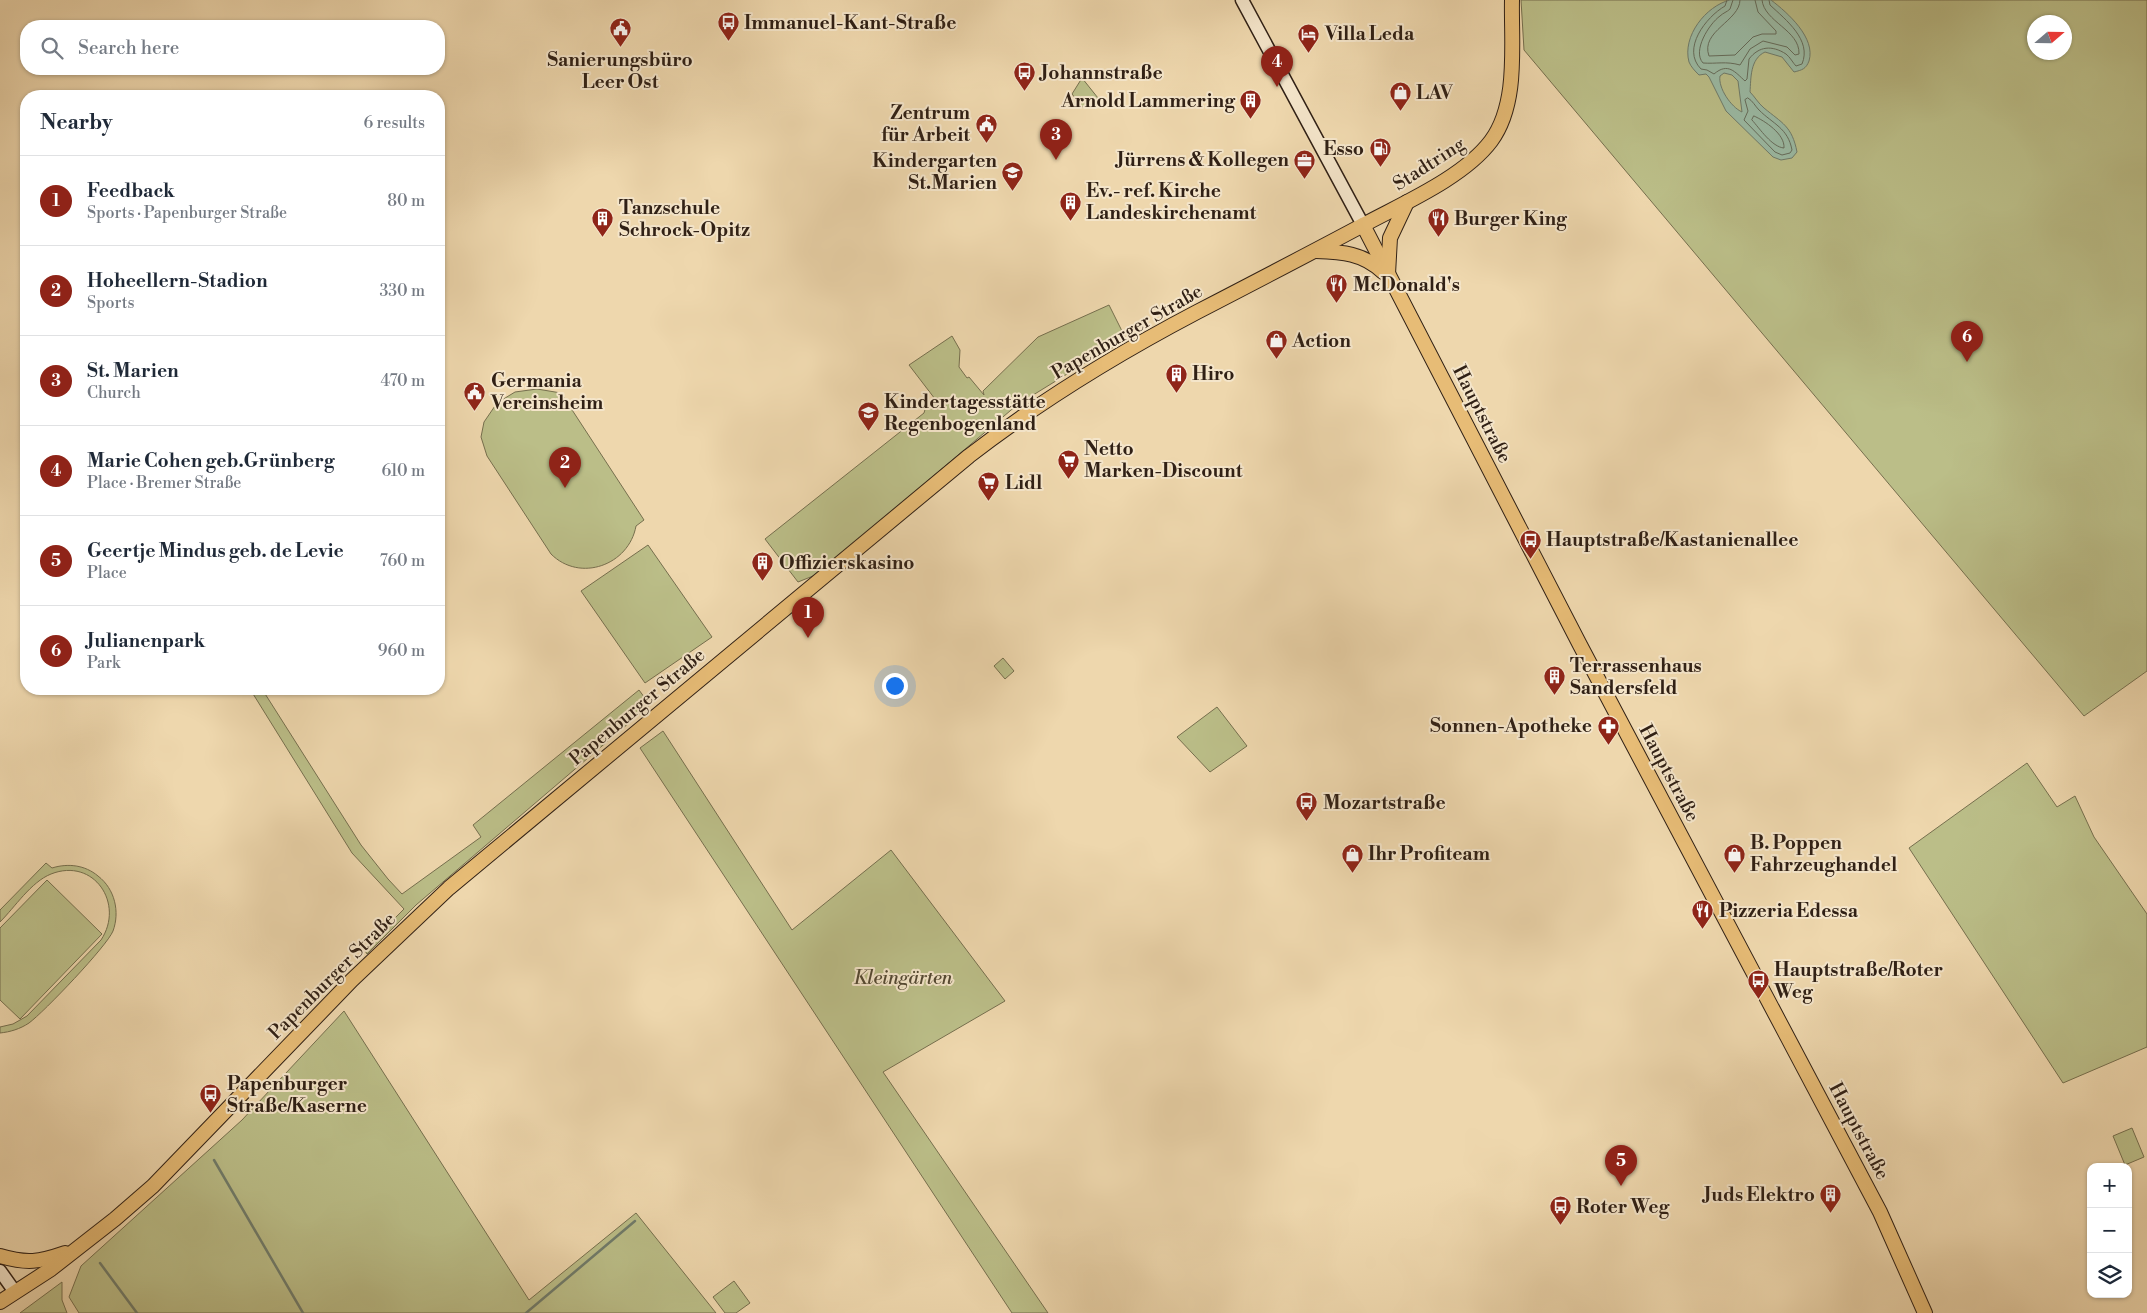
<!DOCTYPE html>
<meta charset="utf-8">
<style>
:root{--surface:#fff;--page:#f2f2f3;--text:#1f2937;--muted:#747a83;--line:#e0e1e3;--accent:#8f2418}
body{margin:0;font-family:"Libre Bodoni",serif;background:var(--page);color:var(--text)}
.controls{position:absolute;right:15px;bottom:15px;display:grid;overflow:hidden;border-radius:10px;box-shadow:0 1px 4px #0004}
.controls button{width:45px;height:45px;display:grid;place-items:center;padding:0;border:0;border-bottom:1px solid var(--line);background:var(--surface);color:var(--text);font:25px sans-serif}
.compass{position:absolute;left:2027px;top:15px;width:45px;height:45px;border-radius:50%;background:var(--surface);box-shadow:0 1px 4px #0004;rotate:70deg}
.you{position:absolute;left:894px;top:685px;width:18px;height:18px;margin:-12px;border:4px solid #fff;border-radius:50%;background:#1a73e8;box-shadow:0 0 0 8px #1a73e833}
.badge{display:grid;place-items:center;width:32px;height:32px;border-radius:50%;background:var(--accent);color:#fff;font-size:16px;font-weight:700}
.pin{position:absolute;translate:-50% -41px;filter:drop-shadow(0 1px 2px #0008)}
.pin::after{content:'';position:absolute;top:26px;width:18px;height:15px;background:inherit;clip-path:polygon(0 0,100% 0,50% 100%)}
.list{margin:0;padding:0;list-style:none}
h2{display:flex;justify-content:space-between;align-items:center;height:65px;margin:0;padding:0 20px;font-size:21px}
h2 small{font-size:16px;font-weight:400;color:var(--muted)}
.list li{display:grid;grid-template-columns:32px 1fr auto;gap:15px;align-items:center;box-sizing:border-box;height:90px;padding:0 20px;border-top:1px solid var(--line)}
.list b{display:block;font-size:19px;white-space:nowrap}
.list p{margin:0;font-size:16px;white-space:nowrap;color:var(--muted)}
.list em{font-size:16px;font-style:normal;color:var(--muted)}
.icon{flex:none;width:28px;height:28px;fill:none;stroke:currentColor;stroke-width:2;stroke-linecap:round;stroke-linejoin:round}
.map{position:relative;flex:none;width:2147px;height:1313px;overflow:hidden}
.search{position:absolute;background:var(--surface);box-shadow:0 1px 4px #0004;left:20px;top:20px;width:425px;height:55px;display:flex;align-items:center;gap:12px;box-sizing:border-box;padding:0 18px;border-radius:20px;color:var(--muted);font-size:19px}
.panel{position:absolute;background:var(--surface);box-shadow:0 1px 4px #0004;left:20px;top:90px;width:425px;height:605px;border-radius:20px}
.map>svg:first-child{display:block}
.green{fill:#bbbe88;stroke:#766f4e;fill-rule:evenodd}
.water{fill:#9bbaa4;stroke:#707c6b;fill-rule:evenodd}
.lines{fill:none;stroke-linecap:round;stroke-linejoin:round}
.shore{stroke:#666d5c;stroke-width:1}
.stream{stroke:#707c6b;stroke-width:2.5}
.secondary-casing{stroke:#302015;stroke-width:15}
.primary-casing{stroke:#302015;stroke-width:16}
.secondary{stroke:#f4e5ca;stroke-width:12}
.primary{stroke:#e7bc76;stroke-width:14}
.labels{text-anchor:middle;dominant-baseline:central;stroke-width:4;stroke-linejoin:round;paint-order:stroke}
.poi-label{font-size:19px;font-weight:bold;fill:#302015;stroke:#f4e5ca;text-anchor:start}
.street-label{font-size:19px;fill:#302015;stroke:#f4e5ca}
.park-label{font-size:19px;font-style:italic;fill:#534832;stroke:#f4e5ca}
</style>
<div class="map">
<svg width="2147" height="1313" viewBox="0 0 2147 1313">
<rect width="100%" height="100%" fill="#eed7ad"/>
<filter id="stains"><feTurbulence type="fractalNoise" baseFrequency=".004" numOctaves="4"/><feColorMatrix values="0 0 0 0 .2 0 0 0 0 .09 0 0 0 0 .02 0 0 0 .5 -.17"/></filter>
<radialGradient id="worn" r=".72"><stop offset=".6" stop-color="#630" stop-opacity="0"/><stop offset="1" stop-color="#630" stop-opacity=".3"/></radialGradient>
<g class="green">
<path d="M 1521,0 L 2147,0 L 2147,671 L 2084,716 L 1524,50 ZM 2034,22 L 2064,22 L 2064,52 L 2034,52 Z"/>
<path d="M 1082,78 L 1098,98 L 1082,107 L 1072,94 Z"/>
<path d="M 1109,305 L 1127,341 L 1101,353 L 1017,405 L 844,552 L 813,576 L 798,582 L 765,539 L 924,413 L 926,406 L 935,399 L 909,365 L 952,336 L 960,350 L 959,367 L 967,378 L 969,377 L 984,395 L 983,391 L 1038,337 Z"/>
<path d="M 537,389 L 561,393 L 644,520 L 636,526 C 629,565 580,583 551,554 L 487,456 L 481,437 L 484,422 L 497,403 L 515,392 Z"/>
<path d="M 648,545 L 712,637 L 645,683 L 581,591 Z"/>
<path d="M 1003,658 L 1014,671 L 1005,679 L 994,666 Z"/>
<path d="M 250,689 L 262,689 L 361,845 L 388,879 L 402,894 L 481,837 L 473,825 L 639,690 L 650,705 L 416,905 L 367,954 L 364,949 L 404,909 L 352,853 Z"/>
<path d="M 1217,707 L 1247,746 L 1210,772 L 1177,737 Z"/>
<path d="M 663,731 L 792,930 L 891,850 L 1005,1001 L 883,1072 L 1048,1313 L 1012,1313 L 640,748 Z"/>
<path d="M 2027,763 L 2057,807 L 2075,796 L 2094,837 L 2147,914 L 2147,1047 L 2063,1083 L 1909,848 Z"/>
<path d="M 46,863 L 52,868 C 68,863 85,865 98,876 C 115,889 120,912 113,931 C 107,946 44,1012 29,1023 C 20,1029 10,1032 0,1033 L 0,1027 L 13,1024 L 27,1016 L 101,940 C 125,904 94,857 51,874 C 31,882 15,907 0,922 L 0,910 Z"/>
<path d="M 47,880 L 102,934 L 20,1019 L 0,1000 L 0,928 Z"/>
<path d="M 344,1011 L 529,1300 L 636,1213 L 716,1313 L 79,1313 L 69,1297 L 81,1266 L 242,1120 Z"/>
<path d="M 2132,1128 L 2144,1157 L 2125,1165 L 2113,1136 Z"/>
<path d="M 734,1281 L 750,1303 L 736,1313 L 725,1313 L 713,1297 Z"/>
<path d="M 62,1282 L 62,1300 L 67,1313 L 20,1313 Z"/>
</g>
<path class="water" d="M 1730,0 L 1771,0 C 1788,13 1816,38 1809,61 C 1806,69 1802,70 1794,72 L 1782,57 L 1765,52 C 1750,59 1751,78 1750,92 C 1755,97 1758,103 1764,108 C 1782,123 1792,126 1797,152 L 1792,158 L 1781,160 L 1773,157 L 1726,111 L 1709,77 L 1706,74 L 1699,75 C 1695,71 1691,67 1689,62 C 1682,36 1706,6 1730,0 ZM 1724,73 L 1732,75 L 1738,81 L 1742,112 C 1731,107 1718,88 1720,76 Z"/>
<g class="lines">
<g class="shore">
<path d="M 1727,0 L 1725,6 C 1706,17 1681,49 1701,69 L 1707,70 L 1714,74 C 1728,62 1735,72 1745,81 L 1747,79 L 1749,59 C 1759,46 1772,45 1786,54 C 1790,57 1793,63 1796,66 L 1802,64 C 1812,40 1786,20 1770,5 L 1769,0"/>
<path d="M 1733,0 L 1730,9 C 1727,12 1723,13 1720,16 C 1709,24 1692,51 1703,63 C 1716,64 1726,61 1740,65 L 1750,49 L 1763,41 L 1787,47 L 1795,55 L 1799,54 C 1800,30 1764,22 1762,0"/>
<path d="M 1740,0 C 1740,21 1700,31 1709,56 L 1735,55 L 1753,37 L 1762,34 L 1776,34 L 1776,31 L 1758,12 L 1755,0"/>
<path d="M 1748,98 C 1753,101 1755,106 1759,110 C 1773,124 1788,128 1792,150 L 1790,153 L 1782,155 L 1775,152 L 1744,120 L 1748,111 L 1745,100 Z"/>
<path d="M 1754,116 C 1765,121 1785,134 1784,148 C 1772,147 1760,129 1752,120 Z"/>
</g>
<g class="stream">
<path d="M 214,1160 L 303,1313"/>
<path d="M 100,1263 L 137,1313"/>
<path d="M 526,1313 L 635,1221"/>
</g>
<defs>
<g id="secondary">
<path d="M 1242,0 L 1363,225"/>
<path d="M 0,1271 L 15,1292"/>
</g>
<g id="primary">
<path d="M 1363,225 L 1580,645 L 1880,1212 L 1925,1313"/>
<path d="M 1316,251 C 1342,252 1363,253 1383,272"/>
<path d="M 1388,274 L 1390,238 L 1407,202"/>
<path d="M 0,1256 C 27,1264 39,1262 65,1253"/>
<path d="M 0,1302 L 51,1269 L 115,1219 L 153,1186 L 352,980 L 449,888 L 969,456 C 1040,401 1117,354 1197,312 C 1253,283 1309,254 1365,224 C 1404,203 1464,177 1491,141 C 1519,103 1511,44 1512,0"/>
</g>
</defs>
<use href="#secondary" class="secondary-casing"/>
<use href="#primary" class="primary-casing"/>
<use href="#secondary" class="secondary"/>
<use href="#primary" class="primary"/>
</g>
<defs>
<symbol id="bus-pin" viewBox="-11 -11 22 30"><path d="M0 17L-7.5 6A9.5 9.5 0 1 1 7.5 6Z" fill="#8f2418" stroke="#f4e5ca"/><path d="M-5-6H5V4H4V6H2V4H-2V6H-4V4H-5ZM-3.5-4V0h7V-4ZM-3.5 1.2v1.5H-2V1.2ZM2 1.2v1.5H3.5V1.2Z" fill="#fff"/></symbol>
<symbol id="civic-pin" viewBox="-11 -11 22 30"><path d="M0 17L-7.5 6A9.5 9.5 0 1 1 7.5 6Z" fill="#8f2418" stroke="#f4e5ca"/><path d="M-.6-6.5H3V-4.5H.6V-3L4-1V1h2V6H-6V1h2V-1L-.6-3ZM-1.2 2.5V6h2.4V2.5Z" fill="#fff"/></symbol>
<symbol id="hotel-pin" viewBox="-11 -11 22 30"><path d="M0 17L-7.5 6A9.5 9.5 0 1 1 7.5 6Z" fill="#8f2418" stroke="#f4e5ca"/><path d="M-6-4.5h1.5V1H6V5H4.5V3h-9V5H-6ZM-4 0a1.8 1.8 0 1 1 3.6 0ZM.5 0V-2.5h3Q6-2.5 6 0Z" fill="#fff"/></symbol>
<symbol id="shop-pin" viewBox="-11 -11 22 30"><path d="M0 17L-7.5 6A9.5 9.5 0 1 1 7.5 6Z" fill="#8f2418" stroke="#f4e5ca"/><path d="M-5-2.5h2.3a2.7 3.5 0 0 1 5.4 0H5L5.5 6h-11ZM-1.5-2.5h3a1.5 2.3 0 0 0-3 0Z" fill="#fff"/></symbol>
<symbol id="building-pin" viewBox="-11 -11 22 30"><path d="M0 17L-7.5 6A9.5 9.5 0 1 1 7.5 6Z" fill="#8f2418" stroke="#f4e5ca"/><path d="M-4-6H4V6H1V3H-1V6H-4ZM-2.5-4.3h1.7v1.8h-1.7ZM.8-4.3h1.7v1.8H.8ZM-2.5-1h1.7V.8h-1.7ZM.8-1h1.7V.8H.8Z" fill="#fff"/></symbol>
<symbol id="fuel-pin" viewBox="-11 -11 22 30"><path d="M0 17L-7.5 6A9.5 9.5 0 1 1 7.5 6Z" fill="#8f2418" stroke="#f4e5ca"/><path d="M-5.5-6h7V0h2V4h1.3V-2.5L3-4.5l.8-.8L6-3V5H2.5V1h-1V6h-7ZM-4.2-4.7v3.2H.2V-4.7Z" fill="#fff"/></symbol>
<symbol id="office-pin" viewBox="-11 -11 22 30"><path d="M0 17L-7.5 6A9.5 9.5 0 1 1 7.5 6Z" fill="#8f2418" stroke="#f4e5ca"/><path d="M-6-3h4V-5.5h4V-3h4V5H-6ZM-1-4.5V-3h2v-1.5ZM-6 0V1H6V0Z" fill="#fff"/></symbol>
<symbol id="school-pin" viewBox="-11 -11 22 30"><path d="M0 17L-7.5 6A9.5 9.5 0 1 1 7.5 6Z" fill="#8f2418" stroke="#f4e5ca"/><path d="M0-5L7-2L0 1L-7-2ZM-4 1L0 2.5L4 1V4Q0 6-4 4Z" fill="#fff"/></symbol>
<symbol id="restaurant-pin" viewBox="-11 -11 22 30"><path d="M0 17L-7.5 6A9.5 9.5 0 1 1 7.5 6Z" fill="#8f2418" stroke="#f4e5ca"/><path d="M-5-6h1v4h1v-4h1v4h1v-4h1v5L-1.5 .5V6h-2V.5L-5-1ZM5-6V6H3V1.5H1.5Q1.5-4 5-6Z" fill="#fff"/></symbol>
<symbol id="supermarket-pin" viewBox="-11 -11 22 30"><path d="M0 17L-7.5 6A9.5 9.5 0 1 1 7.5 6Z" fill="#8f2418" stroke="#f4e5ca"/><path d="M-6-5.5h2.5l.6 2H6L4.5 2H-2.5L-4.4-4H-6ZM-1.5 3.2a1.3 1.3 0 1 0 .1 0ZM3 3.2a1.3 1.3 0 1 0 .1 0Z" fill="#fff"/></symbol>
<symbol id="pharmacy-pin" viewBox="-11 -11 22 30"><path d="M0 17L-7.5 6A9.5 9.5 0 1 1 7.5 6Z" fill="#8f2418" stroke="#f4e5ca"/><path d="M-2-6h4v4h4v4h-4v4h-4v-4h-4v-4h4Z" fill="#fff"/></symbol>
</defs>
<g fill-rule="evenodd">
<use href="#bus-pin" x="716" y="10" width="25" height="34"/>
<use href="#civic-pin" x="608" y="16" width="25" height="34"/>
<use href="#hotel-pin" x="1296" y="22" width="25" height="34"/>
<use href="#bus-pin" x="1012" y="60" width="25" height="34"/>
<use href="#shop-pin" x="1388" y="80" width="25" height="34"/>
<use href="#building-pin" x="1238" y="88" width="25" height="34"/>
<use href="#civic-pin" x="974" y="112" width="25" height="34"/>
<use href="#fuel-pin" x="1368" y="136" width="25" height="34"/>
<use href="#office-pin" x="1292" y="148" width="25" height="34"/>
<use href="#school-pin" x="1000" y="160" width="25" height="34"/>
<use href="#building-pin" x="1058" y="190" width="25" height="34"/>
<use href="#building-pin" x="590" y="206" width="25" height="34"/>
<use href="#restaurant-pin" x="1426" y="206" width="25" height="34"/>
<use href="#restaurant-pin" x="1324" y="272" width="25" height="34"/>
<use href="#shop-pin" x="1264" y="328" width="25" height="34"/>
<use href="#building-pin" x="1164" y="362" width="25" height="34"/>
<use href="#civic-pin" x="462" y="380" width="25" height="34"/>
<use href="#school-pin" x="856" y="400" width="25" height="34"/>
<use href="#supermarket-pin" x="1056" y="448" width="25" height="34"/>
<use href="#supermarket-pin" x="976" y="470" width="25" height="34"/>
<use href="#bus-pin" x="1518" y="528" width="25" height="34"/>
<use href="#building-pin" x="750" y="550" width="25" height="34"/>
<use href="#building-pin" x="1542" y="664" width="25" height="34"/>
<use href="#pharmacy-pin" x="1596" y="714" width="25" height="34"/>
<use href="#bus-pin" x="1294" y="790" width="25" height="34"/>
<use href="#shop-pin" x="1340" y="842" width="25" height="34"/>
<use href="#shop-pin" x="1722" y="842" width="25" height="34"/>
<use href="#restaurant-pin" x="1690" y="898" width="25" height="34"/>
<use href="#bus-pin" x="1746" y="968" width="25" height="34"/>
<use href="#bus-pin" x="198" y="1082" width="25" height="34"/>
<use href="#building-pin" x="1818" y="1182" width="25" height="34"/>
<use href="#bus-pin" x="1548" y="1194" width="25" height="34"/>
</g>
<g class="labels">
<g class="poi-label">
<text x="744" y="23">Immanuel-Kant-Straße</text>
<text x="1325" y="34">Villa Leda</text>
<text x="620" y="60" text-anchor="middle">Sanierungsbüro<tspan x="620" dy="22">Leer Ost</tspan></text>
<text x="1041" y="73">Johannstraße</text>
<text x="1416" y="93">LAV</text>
<text x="1235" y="101" text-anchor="end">Arnold Lammering</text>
<text x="970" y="113" text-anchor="end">Zentrum<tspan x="970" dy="22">für Arbeit</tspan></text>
<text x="1364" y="149" text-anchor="end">Esso</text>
<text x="1289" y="160" text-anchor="end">Jürrens &amp; Kollegen</text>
<text x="997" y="161" text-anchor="end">Kindergarten<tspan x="997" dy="22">St.Marien</tspan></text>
<text x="1086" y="191">Ev.- ref. Kirche<tspan x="1086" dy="22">Landeskirchenamt</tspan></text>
<text x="619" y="208">Tanzschule<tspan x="619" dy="22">Schrock-Opitz</tspan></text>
<text x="1454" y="219">Burger King</text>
<text x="1353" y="285">McDonald's</text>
<text x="1292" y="341">Action</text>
<text x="1192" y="374">Hiro</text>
<text x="491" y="381">Germania<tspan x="491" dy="22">Vereinsheim</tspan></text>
<text x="884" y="402">Kindertagesstätte<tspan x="884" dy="22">Regenbogenland</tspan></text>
<text x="1084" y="449">Netto<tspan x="1084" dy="22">Marken-Discount</tspan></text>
<text x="1005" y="483">Lidl</text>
<text x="1546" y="540">Hauptstraße/Kastanienallee</text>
<text x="779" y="563">Offizierskasino</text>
<text x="1570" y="666">Terrassenhaus<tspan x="1570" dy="22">Sandersfeld</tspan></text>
<text x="1592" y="726" text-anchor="end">Sonnen-Apotheke</text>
<text x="1323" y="803">Mozartstraße</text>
<text x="1750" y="843">B. Poppen<tspan x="1750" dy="22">Fahrzeughandel</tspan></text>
<text x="1368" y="854">Ihr Profiteam</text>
<text x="1719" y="911">Pizzeria Edessa</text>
<text x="1774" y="970">Hauptstraße/Roter<tspan x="1774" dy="22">Weg</tspan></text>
<text x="227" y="1084">Papenburger<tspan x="227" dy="22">Straße/Kaserne</tspan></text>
<text x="1815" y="1195" text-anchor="end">Juds Elektro</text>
<text x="1576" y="1207">Roter Weg</text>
</g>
<g class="street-label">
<text transform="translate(1429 164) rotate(-33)">Stadtring</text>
<text transform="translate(1127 332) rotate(-30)">Papenburger Straße</text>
<text transform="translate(1482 414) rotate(63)">Hauptstraße</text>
<text transform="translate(637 707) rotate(-40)">Papenburger Straße</text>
<text transform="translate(1669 773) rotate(62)">Hauptstraße</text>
<text transform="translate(332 976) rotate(-45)">Papenburger Straße</text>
<text transform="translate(1859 1131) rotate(62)">Hauptstraße</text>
</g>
<g class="park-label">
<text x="903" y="978">Kleingärten</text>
</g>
</g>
<rect width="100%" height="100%" filter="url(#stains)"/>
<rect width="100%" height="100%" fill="url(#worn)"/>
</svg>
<div class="controls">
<button>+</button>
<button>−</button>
<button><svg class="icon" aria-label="layers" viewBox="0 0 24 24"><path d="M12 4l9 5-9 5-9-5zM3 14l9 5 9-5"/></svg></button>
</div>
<svg class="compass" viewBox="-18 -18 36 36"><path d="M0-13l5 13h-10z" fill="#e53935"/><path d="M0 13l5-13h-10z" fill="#747a83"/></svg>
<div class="you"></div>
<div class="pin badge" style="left:808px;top:638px">1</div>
<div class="pin badge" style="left:565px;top:488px">2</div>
<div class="pin badge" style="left:1056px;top:160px">3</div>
<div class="pin badge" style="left:1277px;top:87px">4</div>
<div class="pin badge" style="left:1621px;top:1186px">5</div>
<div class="pin badge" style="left:1967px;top:362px">6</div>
<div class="search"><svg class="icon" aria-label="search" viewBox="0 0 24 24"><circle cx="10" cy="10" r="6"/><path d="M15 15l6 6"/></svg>Search here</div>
<section class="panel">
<h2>Nearby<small>6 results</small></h2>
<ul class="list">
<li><span class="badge">1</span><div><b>Feedback</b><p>Sports · Papenburger Straße</p></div><em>80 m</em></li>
<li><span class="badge">2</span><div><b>Hoheellern-Stadion</b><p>Sports</p></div><em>330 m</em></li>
<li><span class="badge">3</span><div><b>St. Marien</b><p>Church</p></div><em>470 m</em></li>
<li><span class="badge">4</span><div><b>Marie Cohen geb.Grünberg</b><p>Place · Bremer Straße</p></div><em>610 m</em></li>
<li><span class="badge">5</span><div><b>Geertje Mindus geb. de Levie</b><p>Place</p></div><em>760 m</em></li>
<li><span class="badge">6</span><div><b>Julianenpark</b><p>Park</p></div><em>960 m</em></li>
</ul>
</section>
</div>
